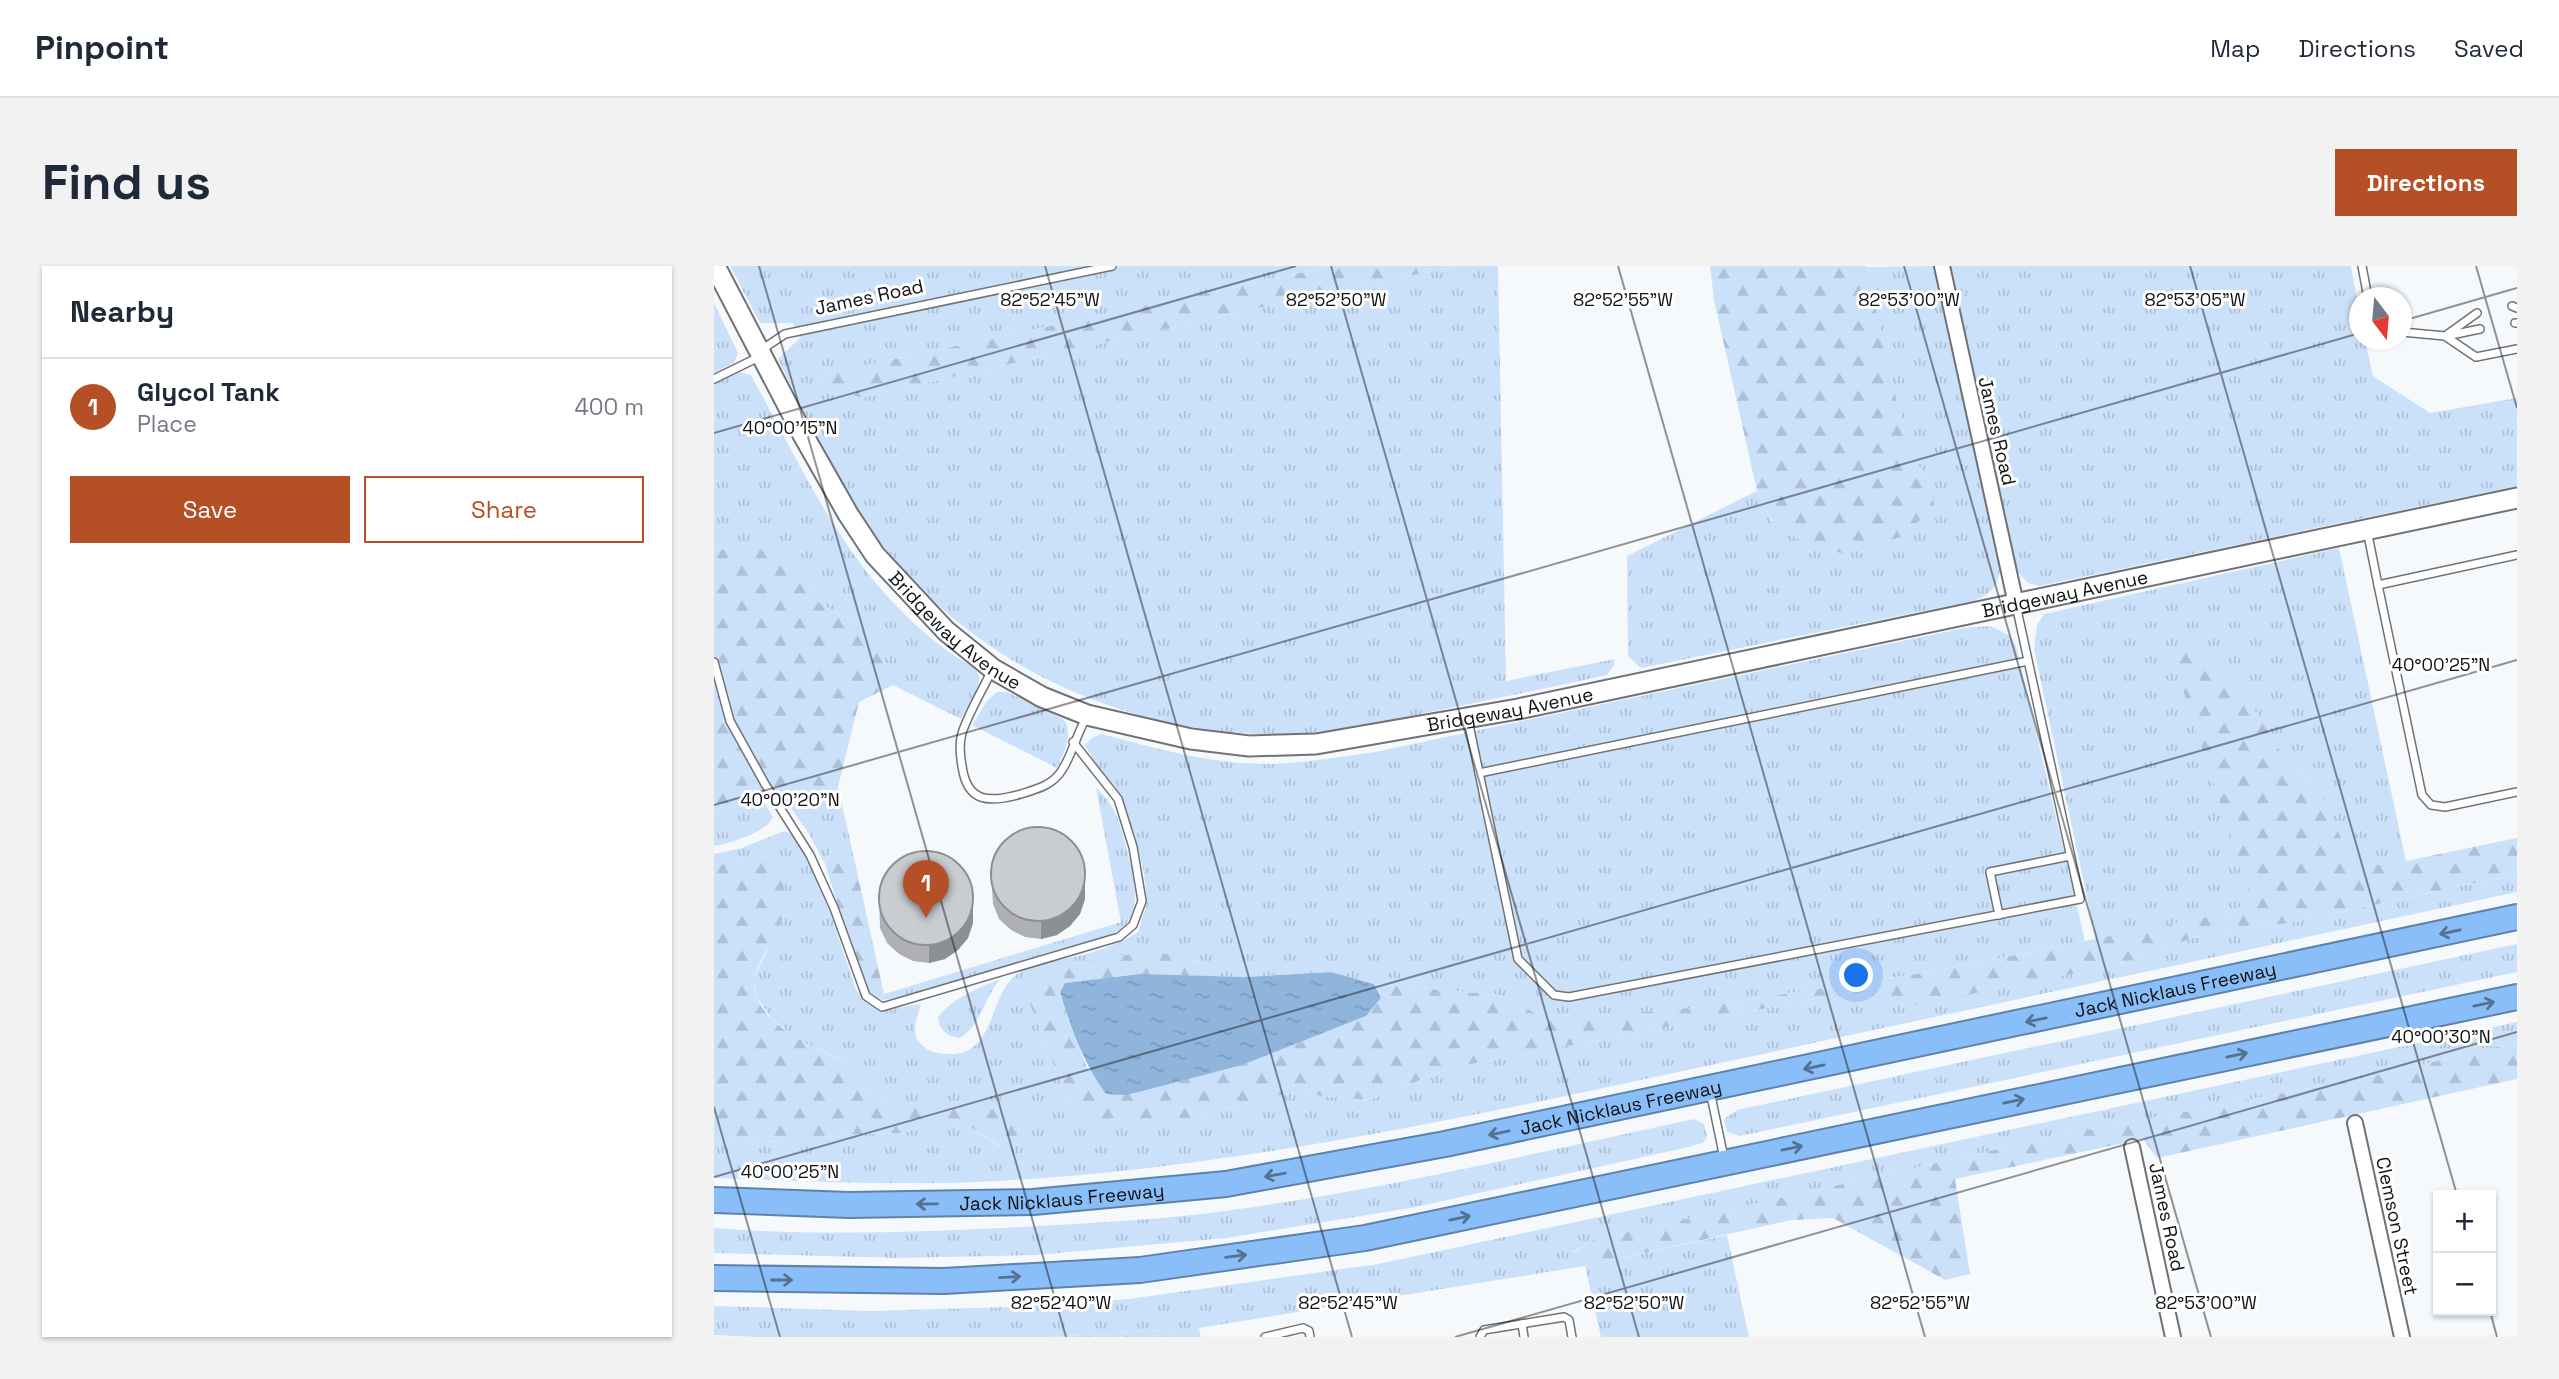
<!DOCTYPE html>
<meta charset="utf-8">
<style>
:root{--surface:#fff;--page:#f2f2f3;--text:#1f2937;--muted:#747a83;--line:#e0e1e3;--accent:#b54f25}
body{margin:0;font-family:"Space Grotesk",sans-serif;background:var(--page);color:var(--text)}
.controls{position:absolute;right:21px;bottom:21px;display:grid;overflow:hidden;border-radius:0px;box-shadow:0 2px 5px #0004}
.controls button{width:63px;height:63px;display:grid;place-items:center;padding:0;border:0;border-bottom:2px solid var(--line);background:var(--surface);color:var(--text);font:35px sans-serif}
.compass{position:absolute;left:1635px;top:21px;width:63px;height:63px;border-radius:50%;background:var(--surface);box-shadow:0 2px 5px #0004;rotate:164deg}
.you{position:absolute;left:1143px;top:710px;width:24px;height:24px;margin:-18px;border:5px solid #fff;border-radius:50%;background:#1a73e8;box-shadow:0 0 0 10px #1a73e833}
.badge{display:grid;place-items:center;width:46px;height:46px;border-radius:50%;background:var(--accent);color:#fff;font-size:23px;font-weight:700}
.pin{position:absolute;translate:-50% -58px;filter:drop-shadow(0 2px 4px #0008)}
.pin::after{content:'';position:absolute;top:37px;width:24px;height:21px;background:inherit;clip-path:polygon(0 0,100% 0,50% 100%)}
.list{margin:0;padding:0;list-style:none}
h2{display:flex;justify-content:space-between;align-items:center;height:91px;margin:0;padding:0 28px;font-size:30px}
h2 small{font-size:23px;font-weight:400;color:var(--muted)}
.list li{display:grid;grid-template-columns:46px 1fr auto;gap:21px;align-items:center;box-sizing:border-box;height:98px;padding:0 28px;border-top:2px solid var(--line)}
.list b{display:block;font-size:26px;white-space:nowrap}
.list p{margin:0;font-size:23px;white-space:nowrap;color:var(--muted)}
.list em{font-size:23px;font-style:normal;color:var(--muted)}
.actions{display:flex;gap:14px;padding:21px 28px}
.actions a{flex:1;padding:16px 0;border:2px solid var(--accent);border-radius:0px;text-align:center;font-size:24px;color:var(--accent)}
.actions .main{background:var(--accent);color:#fff}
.map{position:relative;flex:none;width:1803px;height:1071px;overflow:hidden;border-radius:0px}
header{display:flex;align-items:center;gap:42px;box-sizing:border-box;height:98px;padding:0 35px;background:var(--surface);border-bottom:2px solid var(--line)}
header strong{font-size:33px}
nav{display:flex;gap:38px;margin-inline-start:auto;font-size:24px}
.intro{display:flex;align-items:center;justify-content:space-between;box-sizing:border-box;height:168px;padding:0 42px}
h1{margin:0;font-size:49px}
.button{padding:18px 32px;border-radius:0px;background:var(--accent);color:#fff;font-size:24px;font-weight:700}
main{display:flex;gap:42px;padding:0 42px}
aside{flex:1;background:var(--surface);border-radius:0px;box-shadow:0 2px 5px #0004}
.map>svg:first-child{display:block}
.grass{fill:url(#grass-tufts)}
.forest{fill:url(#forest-firs)}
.water{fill:url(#water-ripples)}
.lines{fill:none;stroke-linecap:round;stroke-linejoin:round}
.lane-casing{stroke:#707275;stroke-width:10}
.street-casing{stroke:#707275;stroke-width:18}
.secondary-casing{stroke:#707275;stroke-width:23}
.highway-casing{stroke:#5f82a8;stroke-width:28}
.lane{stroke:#fff;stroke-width:7}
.street{stroke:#fff;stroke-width:14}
.secondary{stroke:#fff;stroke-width:19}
.highway{stroke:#89bef8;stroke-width:24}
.wall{fill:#aeb0b3}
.shaded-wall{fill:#8d9092}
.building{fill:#cacdd0;stroke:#8d9092;stroke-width:2}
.oneway{stroke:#537191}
.ticks{fill:none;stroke:#111213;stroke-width:2;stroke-opacity:0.45}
.labels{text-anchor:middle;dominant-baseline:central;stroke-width:6;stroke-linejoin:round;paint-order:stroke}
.street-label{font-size:19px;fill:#111213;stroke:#fff}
.ticks-label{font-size:18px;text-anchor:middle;fill:#111213;stroke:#fff;stroke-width:6;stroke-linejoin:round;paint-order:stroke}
</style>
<header>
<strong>Pinpoint</strong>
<nav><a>Map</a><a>Directions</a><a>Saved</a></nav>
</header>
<div class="intro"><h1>Find us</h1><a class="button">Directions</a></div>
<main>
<aside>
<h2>Nearby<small></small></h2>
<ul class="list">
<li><span class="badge">1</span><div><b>Glycol Tank</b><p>Place</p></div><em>400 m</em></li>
</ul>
<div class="actions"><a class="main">Save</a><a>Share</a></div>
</aside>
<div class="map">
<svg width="1803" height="1071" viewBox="0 0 1803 1071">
<defs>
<pattern id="grass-tufts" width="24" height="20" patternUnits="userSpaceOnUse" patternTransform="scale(1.75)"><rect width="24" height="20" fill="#cbe1fa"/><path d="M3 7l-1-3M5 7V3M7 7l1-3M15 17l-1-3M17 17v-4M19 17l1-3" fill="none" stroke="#adc0d5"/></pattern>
<pattern id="forest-firs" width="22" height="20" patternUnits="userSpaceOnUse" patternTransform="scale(1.75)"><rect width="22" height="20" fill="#cbe1fa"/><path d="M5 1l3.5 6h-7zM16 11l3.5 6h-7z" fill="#adc0d5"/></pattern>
<pattern id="water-ripples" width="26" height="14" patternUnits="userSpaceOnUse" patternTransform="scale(1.75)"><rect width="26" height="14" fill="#90b5dd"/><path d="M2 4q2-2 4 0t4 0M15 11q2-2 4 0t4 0" fill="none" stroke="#7b9bbd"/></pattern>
</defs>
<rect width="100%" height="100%" fill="#f6f9fc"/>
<g class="grass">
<path d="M 16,0 L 618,0 L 115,107 L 101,115 L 149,131 L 607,28 L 743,0 L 784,0 L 792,415 L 901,393 L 900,399 L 893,409 C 834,422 775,434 716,446 C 673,455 630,466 585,468 C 432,474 276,410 177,290 C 130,232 97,160 64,93 L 86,72 L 79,57 L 46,57 Z"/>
<path d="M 1222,0 L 1286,302 C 1285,320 1276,329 1259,335 L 927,402 L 914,390 L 913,290 L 1043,225 L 1060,259 L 1218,221 L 1193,180 L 1152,1 Z"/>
<path d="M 1235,0 L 1637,0 L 1645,44 L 1646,74 L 1651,74 L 1659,110 L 1716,147 L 1803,132 L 1803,220 L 1325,320 L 1314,317 L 1300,302 Z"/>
<path d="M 0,37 L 24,87 L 20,97 L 0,107 Z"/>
<path d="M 26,106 L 37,109 C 79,185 115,265 173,330 C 192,351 217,374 241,390 C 248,395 263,401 265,410 C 268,423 253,442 247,453 L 179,419 L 164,378 L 151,363 L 105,337 L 95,313 L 21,281 L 0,285 L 0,118 Z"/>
<path d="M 1625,282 L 1692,595 L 1654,600 L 1635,592 L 1604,521 L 1572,495 L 1531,637 L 1519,646 L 1382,673 L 1320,383 L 1323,359 L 1330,348 Z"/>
<path d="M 1277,360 L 1295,369 L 1302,380 L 1371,675 L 1214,706 L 986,741 L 836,756 L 786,729 L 660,718 L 617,706 L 531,711 L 492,710 L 492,700 L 481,694 L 314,722 L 316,738 L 357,842 L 460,855 L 575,827 L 655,834 L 737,802 L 1127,728 L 1154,726 L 1166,731 L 1403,699 L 1481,671 L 1580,656 L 1803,608 L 1803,626 C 1542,682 1281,738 1020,794 C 778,846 533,901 285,915 C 190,920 95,915 0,912 L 0,873 L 73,876 L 143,868 L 189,867 L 222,855 L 250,857 L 285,880 L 299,878 L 306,862 L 181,839 C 156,832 148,822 138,798 L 86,775 L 58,753 L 43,732 L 39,713 L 67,657 L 59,589 L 0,600 L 0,588 L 28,582 L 70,565 L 81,569 L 104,610 L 142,724 C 164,749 178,742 207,738 C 204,749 197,763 204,774 C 210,784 221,788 232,788 C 283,791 273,731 302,709 C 322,694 356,694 379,686 C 395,681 410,675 424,666 L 433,637 L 430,607 L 421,569 L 401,520 L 386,505 L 371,479 L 379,471 L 388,468 C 441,482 493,497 548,498 C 586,498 624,491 661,486 L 1250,362 Z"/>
<path d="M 283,426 L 293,426 L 349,453 C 361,466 349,488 343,502 L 258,459 L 273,435 Z"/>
<path d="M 124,521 L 138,583 L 127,581 L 116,586 L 111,598 L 95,568 L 69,531 Z"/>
<path d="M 382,522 C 402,539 408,562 414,588 C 420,609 428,642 410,660 C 393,676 353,681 330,688 C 275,704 223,730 165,734 L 170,728 L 407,656 Z"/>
<path d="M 49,534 L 59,551 C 52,567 16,577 0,580 L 0,543 Z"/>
<path d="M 1803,678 L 1803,706 L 1026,870 L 1013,866 L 1010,853 L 1023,844 Z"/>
<path d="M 286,713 C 270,733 268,758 246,772 C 233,771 225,764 224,751 C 239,732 264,722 286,713 Z"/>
<path d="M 1803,756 L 1803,776 L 1655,811 L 1348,869 L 879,974 L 859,986 L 872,1000 L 1013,969 L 1035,1071 L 887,1071 L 871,1000 L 485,1062 L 336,1071 L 42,1071 L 0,1069 L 0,1040 L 156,1045 L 297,1041 L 415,1033 L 664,998 Z"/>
<path d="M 980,853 L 990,858 L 993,871 L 989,877 L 966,883 L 697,942 L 512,972 L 322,989 L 183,992 L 0,987 L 0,962 C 102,970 205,966 307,961 C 377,957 448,954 518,944 C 673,923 826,886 980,853 Z"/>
</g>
<g class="forest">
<path d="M 618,0 L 743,0 L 607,28 L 149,131 L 109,126 L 101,115 L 115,107 Z"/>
<path d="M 996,0 L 1152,0 L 1193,180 L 1218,221 L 1220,241 L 1187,271 L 1128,287 L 1098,282 L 1060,258 L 1043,225 L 1000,34 Z"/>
<path d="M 21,281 L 52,284 L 84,300 L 95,313 L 105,337 L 151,363 L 164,378 L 179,419 L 145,436 L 124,521 L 0,543 L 0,285 Z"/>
<path d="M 1472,379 L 1486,384 L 1531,428 L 1572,495 L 1604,521 L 1636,592 L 1654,600 L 1692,595 L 1803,572 L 1803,608 L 1580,656 L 1481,671 L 1403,699 L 1196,740 L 1185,740 L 1154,726 L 1127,728 L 737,802 L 655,834 L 575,827 L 460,855 L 431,858 L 369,856 L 357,842 L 316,738 L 314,722 C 318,718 321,712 325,709 C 336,702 350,700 362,698 C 402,689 455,678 492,700 L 492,710 L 427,709 L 351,717 L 346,726 L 354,753 L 374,804 L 528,799 L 652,750 L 667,732 L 660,718 L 786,729 L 836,755 L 986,741 L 1214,706 L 1519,646 L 1531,637 L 1534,623 L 1460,397 L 1461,386 Z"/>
<path d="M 127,581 L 138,583 L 170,728 L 165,734 L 158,732 L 150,722 L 111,598 L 116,586 Z"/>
<path d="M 59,589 L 68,593 C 69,613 72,637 67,657 C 62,674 40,699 40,716 C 40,759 105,784 138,798 C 148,822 156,832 181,839 L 310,845 L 313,858 L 306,862 L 299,879 L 286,880 L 250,857 L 222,855 L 189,867 L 143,868 L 73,876 L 0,873 L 0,600 Z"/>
<path d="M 1803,776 L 1803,813 L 1443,892 L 1429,873 L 1241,913 L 1256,1008 L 1231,1014 L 1119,952 L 1077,954 L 872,1000 L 859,987 L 879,974 L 1348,869 L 1655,811 Z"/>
<path d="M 485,1062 L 487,1071 L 336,1071 Z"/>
</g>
<path class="water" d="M 617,706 L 660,718 L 667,732 L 652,750 L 528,799 L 413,829 L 392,828 C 369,796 357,763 346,726 L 351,717 L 427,708 L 531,711 Z"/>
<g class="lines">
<defs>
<g id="lane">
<path d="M 1648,0 L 1654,32"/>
<path d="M 1798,40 L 1803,42"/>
<path d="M 1801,57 L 1803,57"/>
<path d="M 1688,66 L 1731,70 L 1762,91 L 1803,83"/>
<path d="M 1731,70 L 1763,47"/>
<path d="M 1732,70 L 1766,63"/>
<path d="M 47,84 L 71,68 L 398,0"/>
<path d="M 0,113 L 45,91"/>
<path d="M 1653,264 L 1664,319"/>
<path d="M 1803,289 L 1664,319 L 1708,529 L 1717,539 L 1731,541 L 1803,526"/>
<path d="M 0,396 L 16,455 L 51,518 L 96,589 L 120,642 L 152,730 L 168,741 L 405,671 L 419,659 L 428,635 L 419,581 L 404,533 L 359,476"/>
<path d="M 278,404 C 268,425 255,446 248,467 C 245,477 246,489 248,500 C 253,537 275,537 307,528 C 323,523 339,519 348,504 C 358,489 363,467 373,450"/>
<path d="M 754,454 L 804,693 L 840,729 L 855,731 L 1366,633 L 1302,339"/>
<path d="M 765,507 L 1314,395"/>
<path d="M 1285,649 L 1276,606 L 1356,590"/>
<path d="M 996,825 L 1010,892"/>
<path d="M 808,1058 L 810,1071"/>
<path d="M 551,1071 L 589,1062 L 595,1065 L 596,1071"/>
<path d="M 766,1071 L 770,1064 L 850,1051 L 855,1054 L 858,1071"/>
</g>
<g id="street">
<path d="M 1228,0 L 1302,338"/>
<path d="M 1641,857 L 1688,1071"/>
<path d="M 1418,881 L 1459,1071"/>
</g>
<g id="secondary">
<path id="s1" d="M 1,0 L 88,167 L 134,248 L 161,289 L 232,365 L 279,403 L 328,431 L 373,449 L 477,473 L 535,480 L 602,478 L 804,443 L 1803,232"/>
</g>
<g id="highway">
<path id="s2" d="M 0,934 L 135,939 L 319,936 L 512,918 L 731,878 L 1803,651"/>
<path d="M 0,1012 L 230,1015 L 426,1004 L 651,972 L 1803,731"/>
</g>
</defs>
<use href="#lane" class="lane-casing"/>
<use href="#street" class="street-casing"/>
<use href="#secondary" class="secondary-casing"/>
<use href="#highway" class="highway-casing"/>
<use href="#lane" class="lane"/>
<use href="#street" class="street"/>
<use href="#secondary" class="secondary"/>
<use href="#highway" class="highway"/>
</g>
<g class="wall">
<path d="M 277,606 L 371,633 L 366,648 L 356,660 L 343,669 L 327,673 L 311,671 L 297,664 L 285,653 L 279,638 Z"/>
<path d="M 165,630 L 259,657 L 254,672 L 244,684 L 231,693 L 215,697 L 199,695 L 185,688 L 173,677 L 166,662 Z"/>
</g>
<g class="shaded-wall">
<path d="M 371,615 L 371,633 L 366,648 L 356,660 L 343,669 L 327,673 L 327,655 Z"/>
<path d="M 259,640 L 259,657 L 254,672 L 244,684 L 231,693 L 215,697 L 215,680 Z"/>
</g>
<g class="building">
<circle cx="324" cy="608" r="47"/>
<circle cx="212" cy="632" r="47"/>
</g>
<defs><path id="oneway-shaft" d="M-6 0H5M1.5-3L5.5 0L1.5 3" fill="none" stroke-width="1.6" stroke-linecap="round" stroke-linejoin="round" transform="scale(1.75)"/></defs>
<g class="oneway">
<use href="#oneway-shaft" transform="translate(1736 666) rotate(168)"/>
<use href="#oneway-shaft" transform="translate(1770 738) rotate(-12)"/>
<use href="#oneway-shaft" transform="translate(1322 754) rotate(168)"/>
<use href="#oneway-shaft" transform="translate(1523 789) rotate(-12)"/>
<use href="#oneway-shaft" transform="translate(1100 801) rotate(168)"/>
<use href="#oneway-shaft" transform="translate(1300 835) rotate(-12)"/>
<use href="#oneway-shaft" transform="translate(785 867) rotate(168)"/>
<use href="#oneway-shaft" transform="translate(1078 882) rotate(-12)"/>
<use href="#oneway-shaft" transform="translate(561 909) rotate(170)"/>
<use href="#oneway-shaft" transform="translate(213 938) rotate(179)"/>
<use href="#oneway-shaft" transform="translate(746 952) rotate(-12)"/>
<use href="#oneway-shaft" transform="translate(522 990) rotate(-8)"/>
<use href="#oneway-shaft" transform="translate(296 1011) rotate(-3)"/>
<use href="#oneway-shaft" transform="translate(68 1014)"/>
</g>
<path class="ticks" d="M 45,0 L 352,1071M 331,0 L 638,1071M 617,0 L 925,1071M 904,0 L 1211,1071M 1190,0 L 1497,1071M 1476,0 L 1743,929M 1762,0 L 1803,142M 1688,55 L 1803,22M 0,167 L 582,0M 0,539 L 1646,67M 0,841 L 66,1071M 0,911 L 1803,394M 1776,1045 L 1783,1071M 741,1071 L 1803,766"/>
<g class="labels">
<g class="street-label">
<text transform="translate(155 31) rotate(-12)">James Road</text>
<text transform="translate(1283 165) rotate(77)">James Road</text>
<text stroke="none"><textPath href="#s1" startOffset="1596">Bridgeway Avenue</textPath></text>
<text stroke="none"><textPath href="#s1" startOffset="441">Bridgeway Avenue</textPath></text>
<text stroke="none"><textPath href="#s1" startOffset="1029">Bridgeway Avenue</textPath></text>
<text stroke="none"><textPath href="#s2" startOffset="1482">Jack Nicklaus Freeway</textPath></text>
<text stroke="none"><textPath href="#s2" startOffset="915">Jack Nicklaus Freeway</textPath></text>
<text stroke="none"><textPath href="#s2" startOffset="348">Jack Nicklaus Freeway</textPath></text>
<text transform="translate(1453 951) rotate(78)">James Road</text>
<text transform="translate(1683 960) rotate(78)">Clemson Street</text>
</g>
</g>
<g class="ticks-label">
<text x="336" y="40">82°52'45"W</text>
<text x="622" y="40">82°52'50"W</text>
<text x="909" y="40">82°52'55"W</text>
<text x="1195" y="40">82°53'00"W</text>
<text x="1481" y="40">82°53'05"W</text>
<text x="76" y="168">40°00'15"N</text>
<text x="1727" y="405">40°00'25"N</text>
<text x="76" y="540">40°00'20"N</text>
<text x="1727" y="777">40°00'30"N</text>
<text x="76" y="912">40°00'25"N</text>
<text x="347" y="1043">82°52'40"W</text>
<text x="634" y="1043">82°52'45"W</text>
<text x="920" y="1043">82°52'50"W</text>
<text x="1206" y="1043">82°52'55"W</text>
<text x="1492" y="1043">82°53'00"W</text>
</g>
</svg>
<div class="controls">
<button>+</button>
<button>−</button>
</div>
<svg class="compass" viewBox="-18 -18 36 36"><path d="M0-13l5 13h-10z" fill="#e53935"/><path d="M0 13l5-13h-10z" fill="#747a83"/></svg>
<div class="you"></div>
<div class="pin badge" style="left:212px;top:652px">1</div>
</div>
</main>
